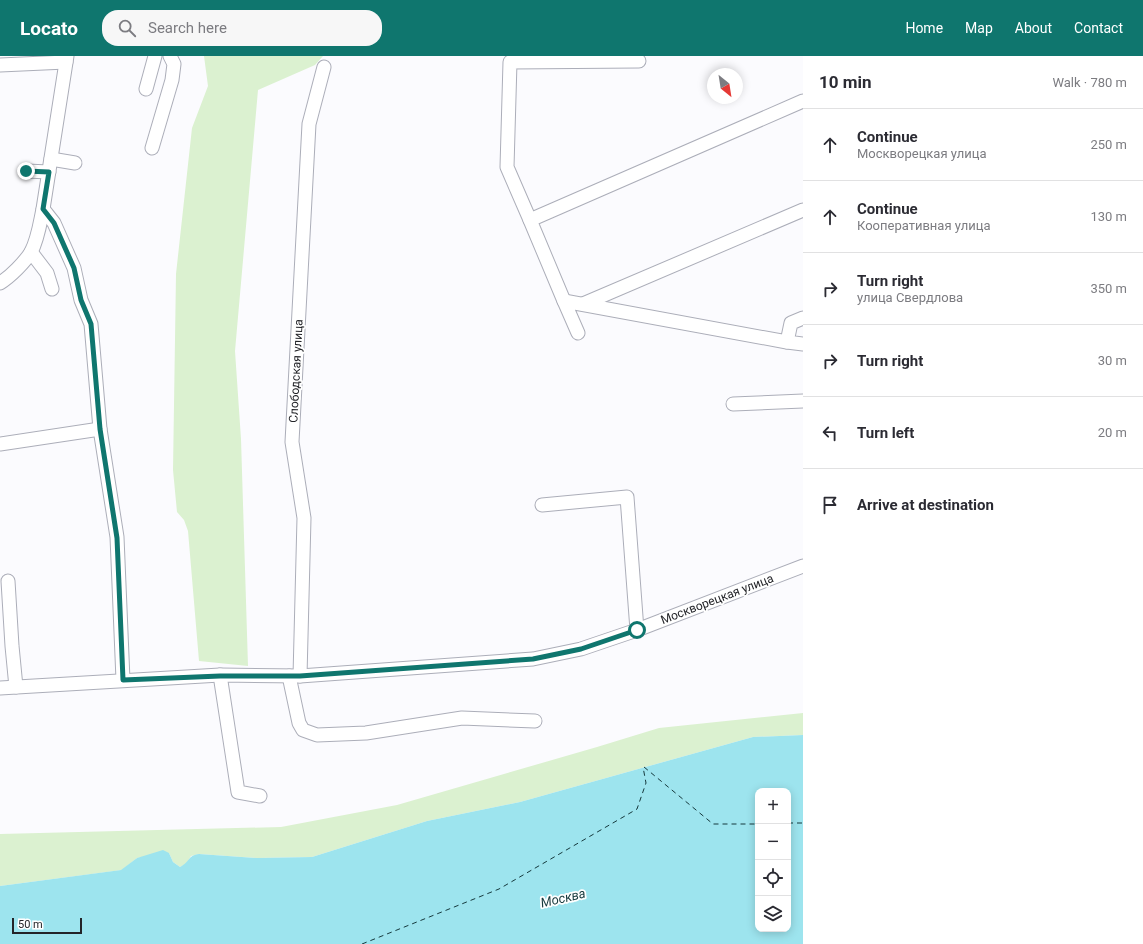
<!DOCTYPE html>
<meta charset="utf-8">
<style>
:root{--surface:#fff;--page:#f7f7f7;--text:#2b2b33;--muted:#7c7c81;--line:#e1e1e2;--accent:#0f766e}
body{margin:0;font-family:Roboto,sans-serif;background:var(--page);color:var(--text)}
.controls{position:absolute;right:12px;bottom:12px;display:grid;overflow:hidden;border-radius:8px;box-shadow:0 2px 10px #0003}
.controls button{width:36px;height:36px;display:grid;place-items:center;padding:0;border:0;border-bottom:1px solid var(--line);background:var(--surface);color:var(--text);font:20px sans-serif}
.compass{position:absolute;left:707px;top:12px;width:36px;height:36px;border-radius:50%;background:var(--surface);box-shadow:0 2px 10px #0003;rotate:150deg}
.scale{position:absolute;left:12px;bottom:10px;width:70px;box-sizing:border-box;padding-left:4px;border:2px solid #232428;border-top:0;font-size:11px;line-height:14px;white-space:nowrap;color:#232428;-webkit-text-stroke:3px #fff;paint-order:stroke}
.stop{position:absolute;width:12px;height:12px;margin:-9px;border:3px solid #0f766e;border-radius:50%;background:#fff}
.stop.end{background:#0f766e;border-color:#fff;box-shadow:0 1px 4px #0008}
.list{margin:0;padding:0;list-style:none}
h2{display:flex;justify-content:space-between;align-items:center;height:52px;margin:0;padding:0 16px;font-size:17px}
h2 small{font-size:13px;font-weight:400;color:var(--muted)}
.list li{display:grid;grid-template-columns:26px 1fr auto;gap:12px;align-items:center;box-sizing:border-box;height:72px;padding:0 16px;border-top:1px solid var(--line)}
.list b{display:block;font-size:15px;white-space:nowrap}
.list p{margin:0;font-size:13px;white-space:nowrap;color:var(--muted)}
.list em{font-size:13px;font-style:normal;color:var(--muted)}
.icon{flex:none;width:22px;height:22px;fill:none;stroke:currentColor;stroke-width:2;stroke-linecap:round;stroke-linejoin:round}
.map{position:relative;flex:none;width:803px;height:888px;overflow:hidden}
header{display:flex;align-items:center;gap:24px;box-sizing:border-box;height:56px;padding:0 20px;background:var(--accent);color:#fff}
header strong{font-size:19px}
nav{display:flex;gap:22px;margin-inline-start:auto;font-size:14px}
.search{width:280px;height:36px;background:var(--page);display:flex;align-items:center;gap:10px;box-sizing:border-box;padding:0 14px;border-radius:16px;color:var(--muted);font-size:15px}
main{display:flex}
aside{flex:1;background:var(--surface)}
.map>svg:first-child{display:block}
.green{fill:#dbf1d0}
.water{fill:#9de4ee;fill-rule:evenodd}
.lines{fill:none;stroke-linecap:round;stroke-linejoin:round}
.ferry{stroke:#16393d;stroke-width:1;stroke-dasharray:5 4;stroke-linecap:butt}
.minor-casing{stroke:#acaeb9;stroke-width:15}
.minor{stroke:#fff;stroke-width:13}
.route{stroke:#0f766e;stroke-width:5}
.labels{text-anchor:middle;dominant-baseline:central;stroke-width:3.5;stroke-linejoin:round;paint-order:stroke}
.street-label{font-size:12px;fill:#232428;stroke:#fff}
.water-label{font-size:13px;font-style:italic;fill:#16393d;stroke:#fff}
</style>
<header>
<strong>Locato</strong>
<div class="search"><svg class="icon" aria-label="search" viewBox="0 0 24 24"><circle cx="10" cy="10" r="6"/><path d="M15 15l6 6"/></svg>Search here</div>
<nav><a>Home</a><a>Map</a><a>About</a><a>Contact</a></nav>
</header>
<main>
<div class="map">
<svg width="803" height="888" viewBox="0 0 803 888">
<rect width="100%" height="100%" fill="#fbfbfe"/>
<g class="green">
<path d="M 204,0 L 323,0 L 315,9 L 258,34 L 235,295 L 241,383 L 248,610 L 199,605 L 188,475 L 184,464 L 177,456 L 173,414 L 176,218 L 192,72 L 208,30 Z"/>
<path d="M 803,657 L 803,679 L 753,681 L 520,746 L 427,765 L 312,801 L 257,802 L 199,798 L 191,800 L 186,808 L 180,811 L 173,806 L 169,797 L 137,802 L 122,814 L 0,830 L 0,778 L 281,771 L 397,749 L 597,691 L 659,672 Z"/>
</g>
<path class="water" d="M 803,679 L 803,888 L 0,888 L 0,830 L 121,814 L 137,802 L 163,794 L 169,797 L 173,806 L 180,811 C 190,806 188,799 199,798 L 257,802 L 312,801 L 427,765 L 520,746 L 753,681 ZM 758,735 L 788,735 L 788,873 L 758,873 Z"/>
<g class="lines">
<g class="ferry">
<path d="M 644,711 L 713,768 L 758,768"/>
<path d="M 788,767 L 803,767"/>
<path d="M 362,888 L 499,833 L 637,753 L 646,727 L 643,711"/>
</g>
<defs>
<g id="minor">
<path d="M 0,9 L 66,6"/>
<path d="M 146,33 L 155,0"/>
<path d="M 152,92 L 172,24 L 174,8 L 170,0"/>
<path d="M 51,103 L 75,107"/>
<path d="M 26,115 L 49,116"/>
<path d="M 43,153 L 54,167 L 74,212 L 81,244 L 91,268 L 100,373 L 117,481 L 123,624"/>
<path d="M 530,164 L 507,111 L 510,6 L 639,5"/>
<path d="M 31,196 L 47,217 L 52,233"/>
<path d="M 0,227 C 10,221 25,206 31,196 C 38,183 40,167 43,153 L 67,0"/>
<path d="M 564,245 L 530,164 L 803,45"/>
<path d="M 583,248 L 803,154"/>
<path d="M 803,262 L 791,267 L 787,286 L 803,288"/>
<path d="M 578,277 L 564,245 L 787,286"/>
<path d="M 733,348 L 803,345"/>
<path d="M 0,388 L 100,373"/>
<path d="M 542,449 L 627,441 L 637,574"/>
<path d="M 8,525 L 12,590 L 16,631"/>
<path d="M 220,619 L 238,736 L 260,740"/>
<path d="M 289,620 L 299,667 L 303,674 L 317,679 L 366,677 L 462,662 L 535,665"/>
<path d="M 300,620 L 304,462 L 292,386 L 309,68 L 324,11"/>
<path d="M 0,632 L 220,619 L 300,620 L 533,603 L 581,593 L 637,574 L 803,510"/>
</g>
</defs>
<use href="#minor" class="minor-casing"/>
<use href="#minor" class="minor"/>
</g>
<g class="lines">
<path class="route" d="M 26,115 L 49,116 L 43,153 L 54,167 L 74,212 L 81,244 L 91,268 L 100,373 L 117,482 L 123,624 L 220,620 L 300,620 L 533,603 L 581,593 L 637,574"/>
</g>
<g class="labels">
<g class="street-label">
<text transform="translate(296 315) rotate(-87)">Слободская улица</text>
<text transform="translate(717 543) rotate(-21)">Москворецкая улица</text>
</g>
<g class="water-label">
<text transform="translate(563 842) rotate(-13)">Москва</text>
</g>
</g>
</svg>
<div class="controls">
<button>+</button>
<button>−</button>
<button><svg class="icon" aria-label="locate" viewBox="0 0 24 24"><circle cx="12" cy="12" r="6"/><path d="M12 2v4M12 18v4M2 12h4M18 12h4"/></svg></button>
<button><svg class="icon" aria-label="layers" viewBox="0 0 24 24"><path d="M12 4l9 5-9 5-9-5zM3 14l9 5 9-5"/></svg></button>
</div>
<svg class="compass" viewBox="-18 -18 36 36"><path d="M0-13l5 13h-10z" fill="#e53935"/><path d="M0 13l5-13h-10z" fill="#7c7c81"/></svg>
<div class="scale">50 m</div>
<div class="stop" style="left:637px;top:574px"></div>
<div class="stop end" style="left:26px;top:115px"></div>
</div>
<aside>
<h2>10 min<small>Walk · 780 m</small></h2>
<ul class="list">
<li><svg class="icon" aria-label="ahead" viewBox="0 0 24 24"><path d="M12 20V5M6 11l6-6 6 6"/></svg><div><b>Continue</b><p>Москворецкая улица</p></div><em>250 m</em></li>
<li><svg class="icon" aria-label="ahead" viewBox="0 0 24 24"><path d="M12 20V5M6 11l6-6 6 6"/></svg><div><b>Continue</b><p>Кооперативная улица</p></div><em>130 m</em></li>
<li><svg class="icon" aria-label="right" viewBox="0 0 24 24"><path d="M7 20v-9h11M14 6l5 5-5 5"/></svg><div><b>Turn right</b><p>улица Свердлова</p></div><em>350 m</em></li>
<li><svg class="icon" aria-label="right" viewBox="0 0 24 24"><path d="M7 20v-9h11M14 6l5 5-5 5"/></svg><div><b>Turn right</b></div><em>30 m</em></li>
<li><svg class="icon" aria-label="left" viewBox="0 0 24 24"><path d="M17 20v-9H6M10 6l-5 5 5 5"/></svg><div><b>Turn left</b></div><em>20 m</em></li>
<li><svg class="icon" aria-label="arrive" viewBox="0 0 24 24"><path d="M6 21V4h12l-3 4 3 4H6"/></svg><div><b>Arrive at destination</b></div></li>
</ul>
</aside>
</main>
